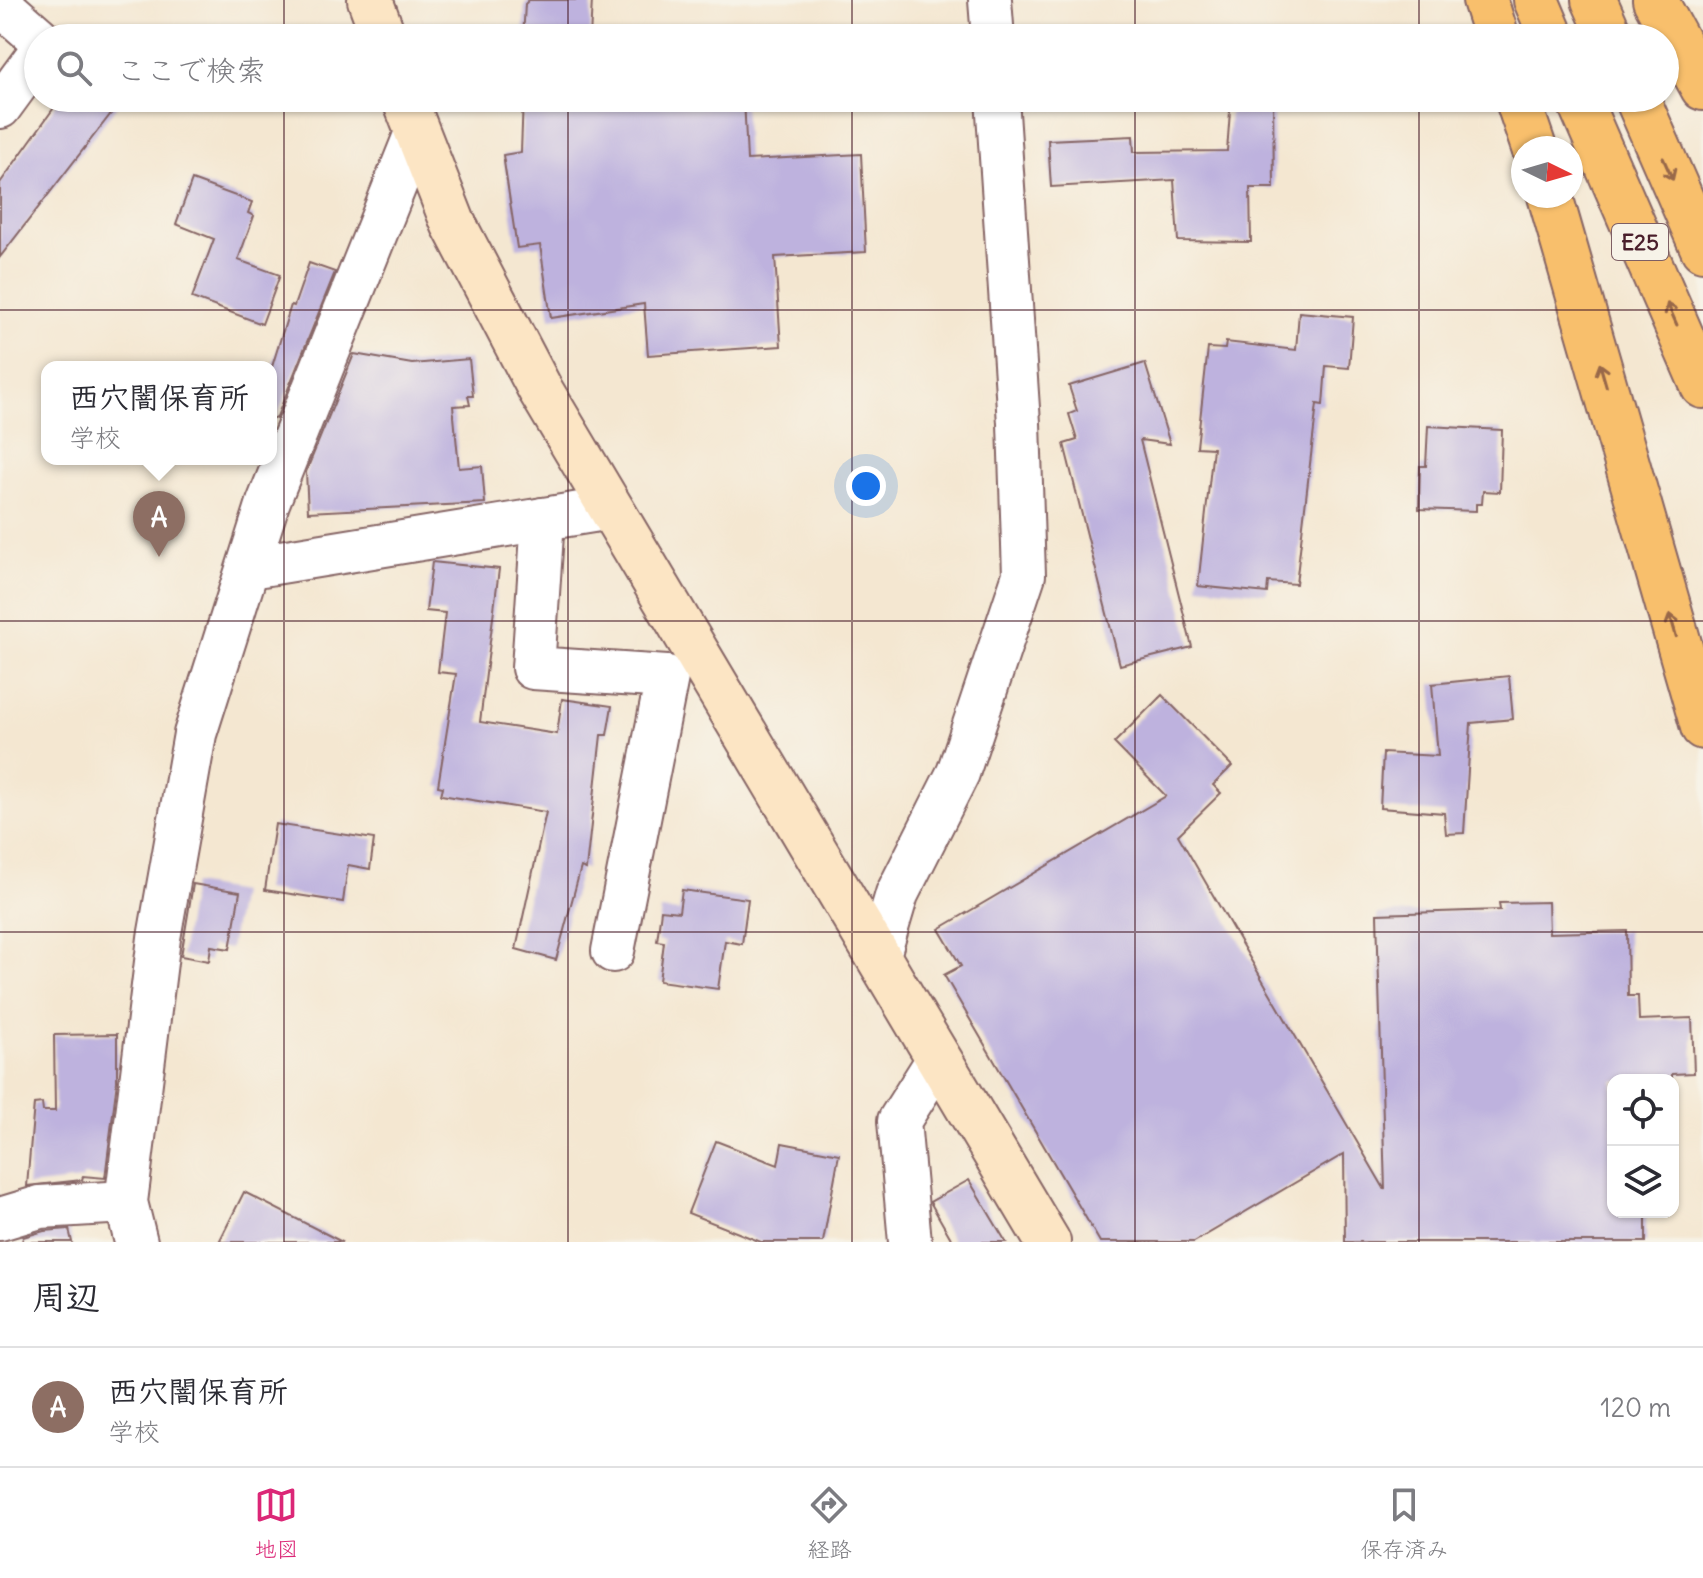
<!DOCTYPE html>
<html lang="ja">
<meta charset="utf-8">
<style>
:root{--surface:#fff;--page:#f7f7f7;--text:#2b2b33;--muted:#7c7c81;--line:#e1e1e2;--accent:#db2777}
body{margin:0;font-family:Delius,"Klee One",sans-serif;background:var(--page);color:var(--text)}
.controls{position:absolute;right:24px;bottom:24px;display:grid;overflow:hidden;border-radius:16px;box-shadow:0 2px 6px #0004}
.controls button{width:72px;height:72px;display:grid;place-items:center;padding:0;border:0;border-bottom:2px solid var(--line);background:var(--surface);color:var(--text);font:40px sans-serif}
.compass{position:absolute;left:1511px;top:136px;width:72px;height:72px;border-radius:50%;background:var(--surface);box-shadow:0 2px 6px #0004;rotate:95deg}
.you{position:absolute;left:866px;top:486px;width:28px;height:28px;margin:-20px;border:6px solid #fff;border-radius:50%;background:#1a73e8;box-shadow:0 0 0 12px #1a73e833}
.badge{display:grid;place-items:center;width:52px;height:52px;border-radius:50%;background:var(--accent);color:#fff;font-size:26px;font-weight:700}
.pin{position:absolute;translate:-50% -66px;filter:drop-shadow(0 2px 4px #0008)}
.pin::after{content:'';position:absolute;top:42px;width:28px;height:24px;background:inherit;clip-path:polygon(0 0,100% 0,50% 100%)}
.popup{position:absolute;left:41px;top:361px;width:236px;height:104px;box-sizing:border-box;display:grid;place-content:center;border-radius:16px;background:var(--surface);filter:drop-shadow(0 2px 6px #0005);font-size:26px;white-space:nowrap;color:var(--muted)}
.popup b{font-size:30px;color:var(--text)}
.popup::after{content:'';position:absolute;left:50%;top:100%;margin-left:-16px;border:16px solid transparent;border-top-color:var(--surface)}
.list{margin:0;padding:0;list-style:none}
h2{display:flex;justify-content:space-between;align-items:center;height:104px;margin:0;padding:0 32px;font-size:34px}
h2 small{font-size:26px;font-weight:400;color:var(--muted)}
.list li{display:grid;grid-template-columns:52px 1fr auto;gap:24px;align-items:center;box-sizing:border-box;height:120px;padding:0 32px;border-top:2px solid var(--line)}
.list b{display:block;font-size:30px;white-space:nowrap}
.list p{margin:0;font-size:26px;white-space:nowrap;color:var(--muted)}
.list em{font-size:26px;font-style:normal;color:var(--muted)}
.icon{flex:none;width:44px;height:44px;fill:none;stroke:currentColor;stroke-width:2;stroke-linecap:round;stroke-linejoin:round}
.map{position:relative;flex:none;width:1703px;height:1242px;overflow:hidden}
.search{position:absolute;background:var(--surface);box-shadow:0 2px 6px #0004;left:24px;right:24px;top:24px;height:88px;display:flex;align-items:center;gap:20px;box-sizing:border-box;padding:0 28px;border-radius:44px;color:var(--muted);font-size:30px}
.sheet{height:224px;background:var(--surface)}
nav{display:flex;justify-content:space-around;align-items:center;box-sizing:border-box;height:112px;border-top:2px solid var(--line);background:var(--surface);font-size:22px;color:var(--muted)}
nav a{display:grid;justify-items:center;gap:4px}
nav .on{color:var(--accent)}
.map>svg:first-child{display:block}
.building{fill:#beb2de}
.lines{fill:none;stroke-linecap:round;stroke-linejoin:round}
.street-casing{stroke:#866565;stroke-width:46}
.secondary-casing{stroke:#866565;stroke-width:48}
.highway-casing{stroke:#866565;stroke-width:48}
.street{stroke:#fff;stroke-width:42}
.secondary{stroke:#fce5c4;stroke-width:44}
.highway{stroke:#f8bf6c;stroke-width:44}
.oneway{stroke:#986748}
.grid{fill:none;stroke:#4a1f2b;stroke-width:2;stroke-opacity:0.55}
.labels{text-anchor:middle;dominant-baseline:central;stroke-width:6;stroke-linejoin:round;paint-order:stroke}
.shield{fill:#f7f3e8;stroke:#7e5f64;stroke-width:2}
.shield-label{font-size:22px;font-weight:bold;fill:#4a1f2b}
</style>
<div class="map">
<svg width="1703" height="1242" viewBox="0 0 1703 1242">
<rect width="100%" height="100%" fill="#f7f3e8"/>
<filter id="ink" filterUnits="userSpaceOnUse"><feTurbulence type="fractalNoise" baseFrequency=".0125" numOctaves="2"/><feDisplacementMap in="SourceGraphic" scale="16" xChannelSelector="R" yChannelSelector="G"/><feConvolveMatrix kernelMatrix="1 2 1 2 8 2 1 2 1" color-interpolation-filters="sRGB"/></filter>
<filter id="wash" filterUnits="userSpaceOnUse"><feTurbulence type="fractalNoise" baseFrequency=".006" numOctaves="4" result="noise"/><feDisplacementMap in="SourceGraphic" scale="32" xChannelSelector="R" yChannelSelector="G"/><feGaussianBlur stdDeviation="1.8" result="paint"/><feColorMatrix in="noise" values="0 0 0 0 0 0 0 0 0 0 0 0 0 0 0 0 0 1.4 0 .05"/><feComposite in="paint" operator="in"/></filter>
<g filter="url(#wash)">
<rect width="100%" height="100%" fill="#f4e7d1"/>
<g id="blocks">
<g class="building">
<path d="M 529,0 L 592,0 L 590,38 L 523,38 L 525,4 Z"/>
<path d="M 61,98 L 123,98 L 0,257 L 0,183 Z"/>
<path d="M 523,98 L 744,98 L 747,160 L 861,154 L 866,252 L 775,257 L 781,346 L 648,355 L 644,304 L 551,318 L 540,245 L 517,248 L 503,155 L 521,152 Z"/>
<path d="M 1231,98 L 1273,98 L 1274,188 L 1250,188 L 1251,242 L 1178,241 L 1174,180 L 1051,187 L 1048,140 L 1133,136 L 1134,152 L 1227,151 Z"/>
<path d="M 192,180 L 252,202 L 248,213 L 254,216 L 238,260 L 280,275 L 262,324 L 192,298 L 214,239 L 176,224 Z"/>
<path d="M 309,263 L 335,272 L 276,419 L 271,417 L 271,370 L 291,305 L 294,306 Z"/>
<path d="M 1299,312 L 1353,317 L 1349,368 L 1326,366 L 1323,405 L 1317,404 L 1296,584 L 1268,582 L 1267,593 L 1198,586 L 1213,448 L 1197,447 L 1208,348 L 1225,349 L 1226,342 L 1296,350 Z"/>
<path d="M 354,354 L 412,364 L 469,359 L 473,396 L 468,396 L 470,405 L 453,406 L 459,468 L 482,466 L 485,503 L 308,512 L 306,472 Z"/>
<path d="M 1145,363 L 1170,444 L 1140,440 L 1192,647 L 1120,665 L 1064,444 L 1077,440 L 1069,414 L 1077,411 L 1069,386 Z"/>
<path d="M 1428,426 L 1502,430 L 1500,492 L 1483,491 L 1482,504 L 1476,504 L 1476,511 L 1419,509 L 1420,466 L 1426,466 Z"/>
<path d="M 432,562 L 499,569 L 480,722 L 557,734 L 562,699 L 612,706 L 607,735 L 601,735 L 586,869 L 581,867 L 556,960 L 516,949 L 546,812 L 441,795 L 443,787 L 438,786 L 456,674 L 438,672 L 445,613 L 426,611 Z"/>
<path d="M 1509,676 L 1513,719 L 1471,723 L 1464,833 L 1446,834 L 1444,813 L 1380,808 L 1383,753 L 1438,756 L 1432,684 Z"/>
<path d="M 1162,695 L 1232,766 L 1213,785 L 1221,793 L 1178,835 L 1385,1190 L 1377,914 L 1500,910 L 1499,903 L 1548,902 L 1549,933 L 1627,931 L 1628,996 L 1638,996 L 1639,1020 L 1692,1018 L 1694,1073 L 1672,1074 L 1672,1080 L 1613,1080 L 1613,1212 L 1646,1212 L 1646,1242 L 1345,1242 L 1344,1154 L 1194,1242 L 1100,1242 L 944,975 L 961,966 L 939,929 L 1166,796 L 1114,743 Z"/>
<path d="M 275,824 L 374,839 L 370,869 L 348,865 L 343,902 L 265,890 Z"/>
<path d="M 193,884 L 240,892 L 230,949 L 211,946 L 209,961 L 181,956 Z"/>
<path d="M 682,890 L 748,899 L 742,944 L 725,941 L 718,989 L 659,981 L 664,942 L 657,941 L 661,910 L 679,912 Z"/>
<path d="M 117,1034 L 117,1081 L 105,1178 L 83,1176 L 82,1180 L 27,1186 L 34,1104 L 42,1103 L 43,1111 L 55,1111 L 54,1035 Z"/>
<path d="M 716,1141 L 778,1165 L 782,1143 L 839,1154 L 823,1242 L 761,1242 L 688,1213 Z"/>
<path d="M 969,1180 L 1006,1242 L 953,1242 L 930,1202 Z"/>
<path d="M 244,1192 L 342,1242 L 219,1242 Z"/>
<path d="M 69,1229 L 72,1242 L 22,1242 L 23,1237 L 44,1231 Z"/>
</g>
</g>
</g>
<g filter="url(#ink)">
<use href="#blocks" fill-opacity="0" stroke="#866565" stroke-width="2"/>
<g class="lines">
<defs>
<g id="street">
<path d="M 990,0 L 993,38"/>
<path d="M 0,4 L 39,38"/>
<path d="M 0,107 L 38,55"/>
<path d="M 543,519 L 533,668 L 667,677 L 613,951"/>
<path d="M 250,567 L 611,508"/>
<path d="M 879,955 L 897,894 L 958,773 L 1024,575 L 1019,423 L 997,98"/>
<path d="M 0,1219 L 40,1207 L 126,1202"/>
<path d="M 136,1242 L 126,1202 L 159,938 L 195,734 L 268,503 L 416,133"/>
<path d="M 910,1242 L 899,1121 L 938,1059"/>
</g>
<g id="secondary">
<path d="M 370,0 L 384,38"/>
<path d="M 404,98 L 453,223 L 541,391 L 1048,1242"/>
</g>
<g id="highway">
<path d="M 1485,0 L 1497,38"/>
<path d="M 1536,0 L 1552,38"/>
<path d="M 1594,0 L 1611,38"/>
<path d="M 1655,0 L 1703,88"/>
<path d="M 1517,98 L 1534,148"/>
<path d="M 1578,98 L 1703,386"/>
<path d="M 1637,98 L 1703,249"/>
<path d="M 1550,196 L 1703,727"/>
</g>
</defs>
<use href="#street" class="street-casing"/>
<use href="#secondary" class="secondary-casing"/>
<use href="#highway" class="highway-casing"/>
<use href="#street" class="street"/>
<use href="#secondary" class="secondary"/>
<use href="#highway" class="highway"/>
</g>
<defs><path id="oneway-shaft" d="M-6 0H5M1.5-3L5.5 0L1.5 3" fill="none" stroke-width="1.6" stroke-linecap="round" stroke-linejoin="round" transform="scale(2)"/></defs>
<g class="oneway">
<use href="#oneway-shaft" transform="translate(1668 169) rotate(66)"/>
<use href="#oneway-shaft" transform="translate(1672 314) rotate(-114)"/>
<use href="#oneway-shaft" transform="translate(1603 375) rotate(-106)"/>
<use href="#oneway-shaft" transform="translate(1673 625) rotate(-106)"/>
</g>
</g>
<path class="grid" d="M 284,0 L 284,38M 568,0 L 568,38M 852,0 L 852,38M 1135,0 L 1135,38M 1419,0 L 1419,38M 284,98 L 284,1242M 568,98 L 568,1242M 852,98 L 852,1242M 1135,98 L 1135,1242M 1419,98 L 1419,1242M 0,310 L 1703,310M 0,621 L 1703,621M 0,932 L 1703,932"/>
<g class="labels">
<rect class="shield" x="1612" y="224" width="56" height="36" rx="6"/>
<g class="shield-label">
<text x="1640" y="242">E25</text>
</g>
</g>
</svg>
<div class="controls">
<button><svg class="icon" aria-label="locate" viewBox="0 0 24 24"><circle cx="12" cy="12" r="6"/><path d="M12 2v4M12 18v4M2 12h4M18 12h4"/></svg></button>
<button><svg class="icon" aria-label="layers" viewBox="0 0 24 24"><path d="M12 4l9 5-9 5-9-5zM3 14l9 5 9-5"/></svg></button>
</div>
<svg class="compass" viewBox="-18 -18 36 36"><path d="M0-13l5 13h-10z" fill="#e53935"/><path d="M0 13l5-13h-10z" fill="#7c7c81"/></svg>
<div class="you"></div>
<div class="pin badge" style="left:159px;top:557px;background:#8d6e63">A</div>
<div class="popup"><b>西穴闇保育所</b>学校</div>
<div class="search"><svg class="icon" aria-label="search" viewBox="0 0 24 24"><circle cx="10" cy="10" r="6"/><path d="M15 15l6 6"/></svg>ここで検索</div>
</div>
<section class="sheet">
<h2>周辺<small></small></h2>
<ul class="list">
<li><span class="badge" style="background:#8d6e63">A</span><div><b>西穴闇保育所</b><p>学校</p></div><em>120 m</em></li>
</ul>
</section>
<nav>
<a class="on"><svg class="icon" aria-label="map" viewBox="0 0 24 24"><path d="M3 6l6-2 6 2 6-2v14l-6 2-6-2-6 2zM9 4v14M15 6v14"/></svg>地図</a>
<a><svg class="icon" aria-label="directions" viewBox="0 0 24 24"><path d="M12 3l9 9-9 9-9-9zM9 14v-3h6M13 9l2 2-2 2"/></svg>経路</a>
<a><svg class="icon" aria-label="saved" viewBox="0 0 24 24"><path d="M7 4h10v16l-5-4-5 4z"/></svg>保存済み</a>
</nav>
